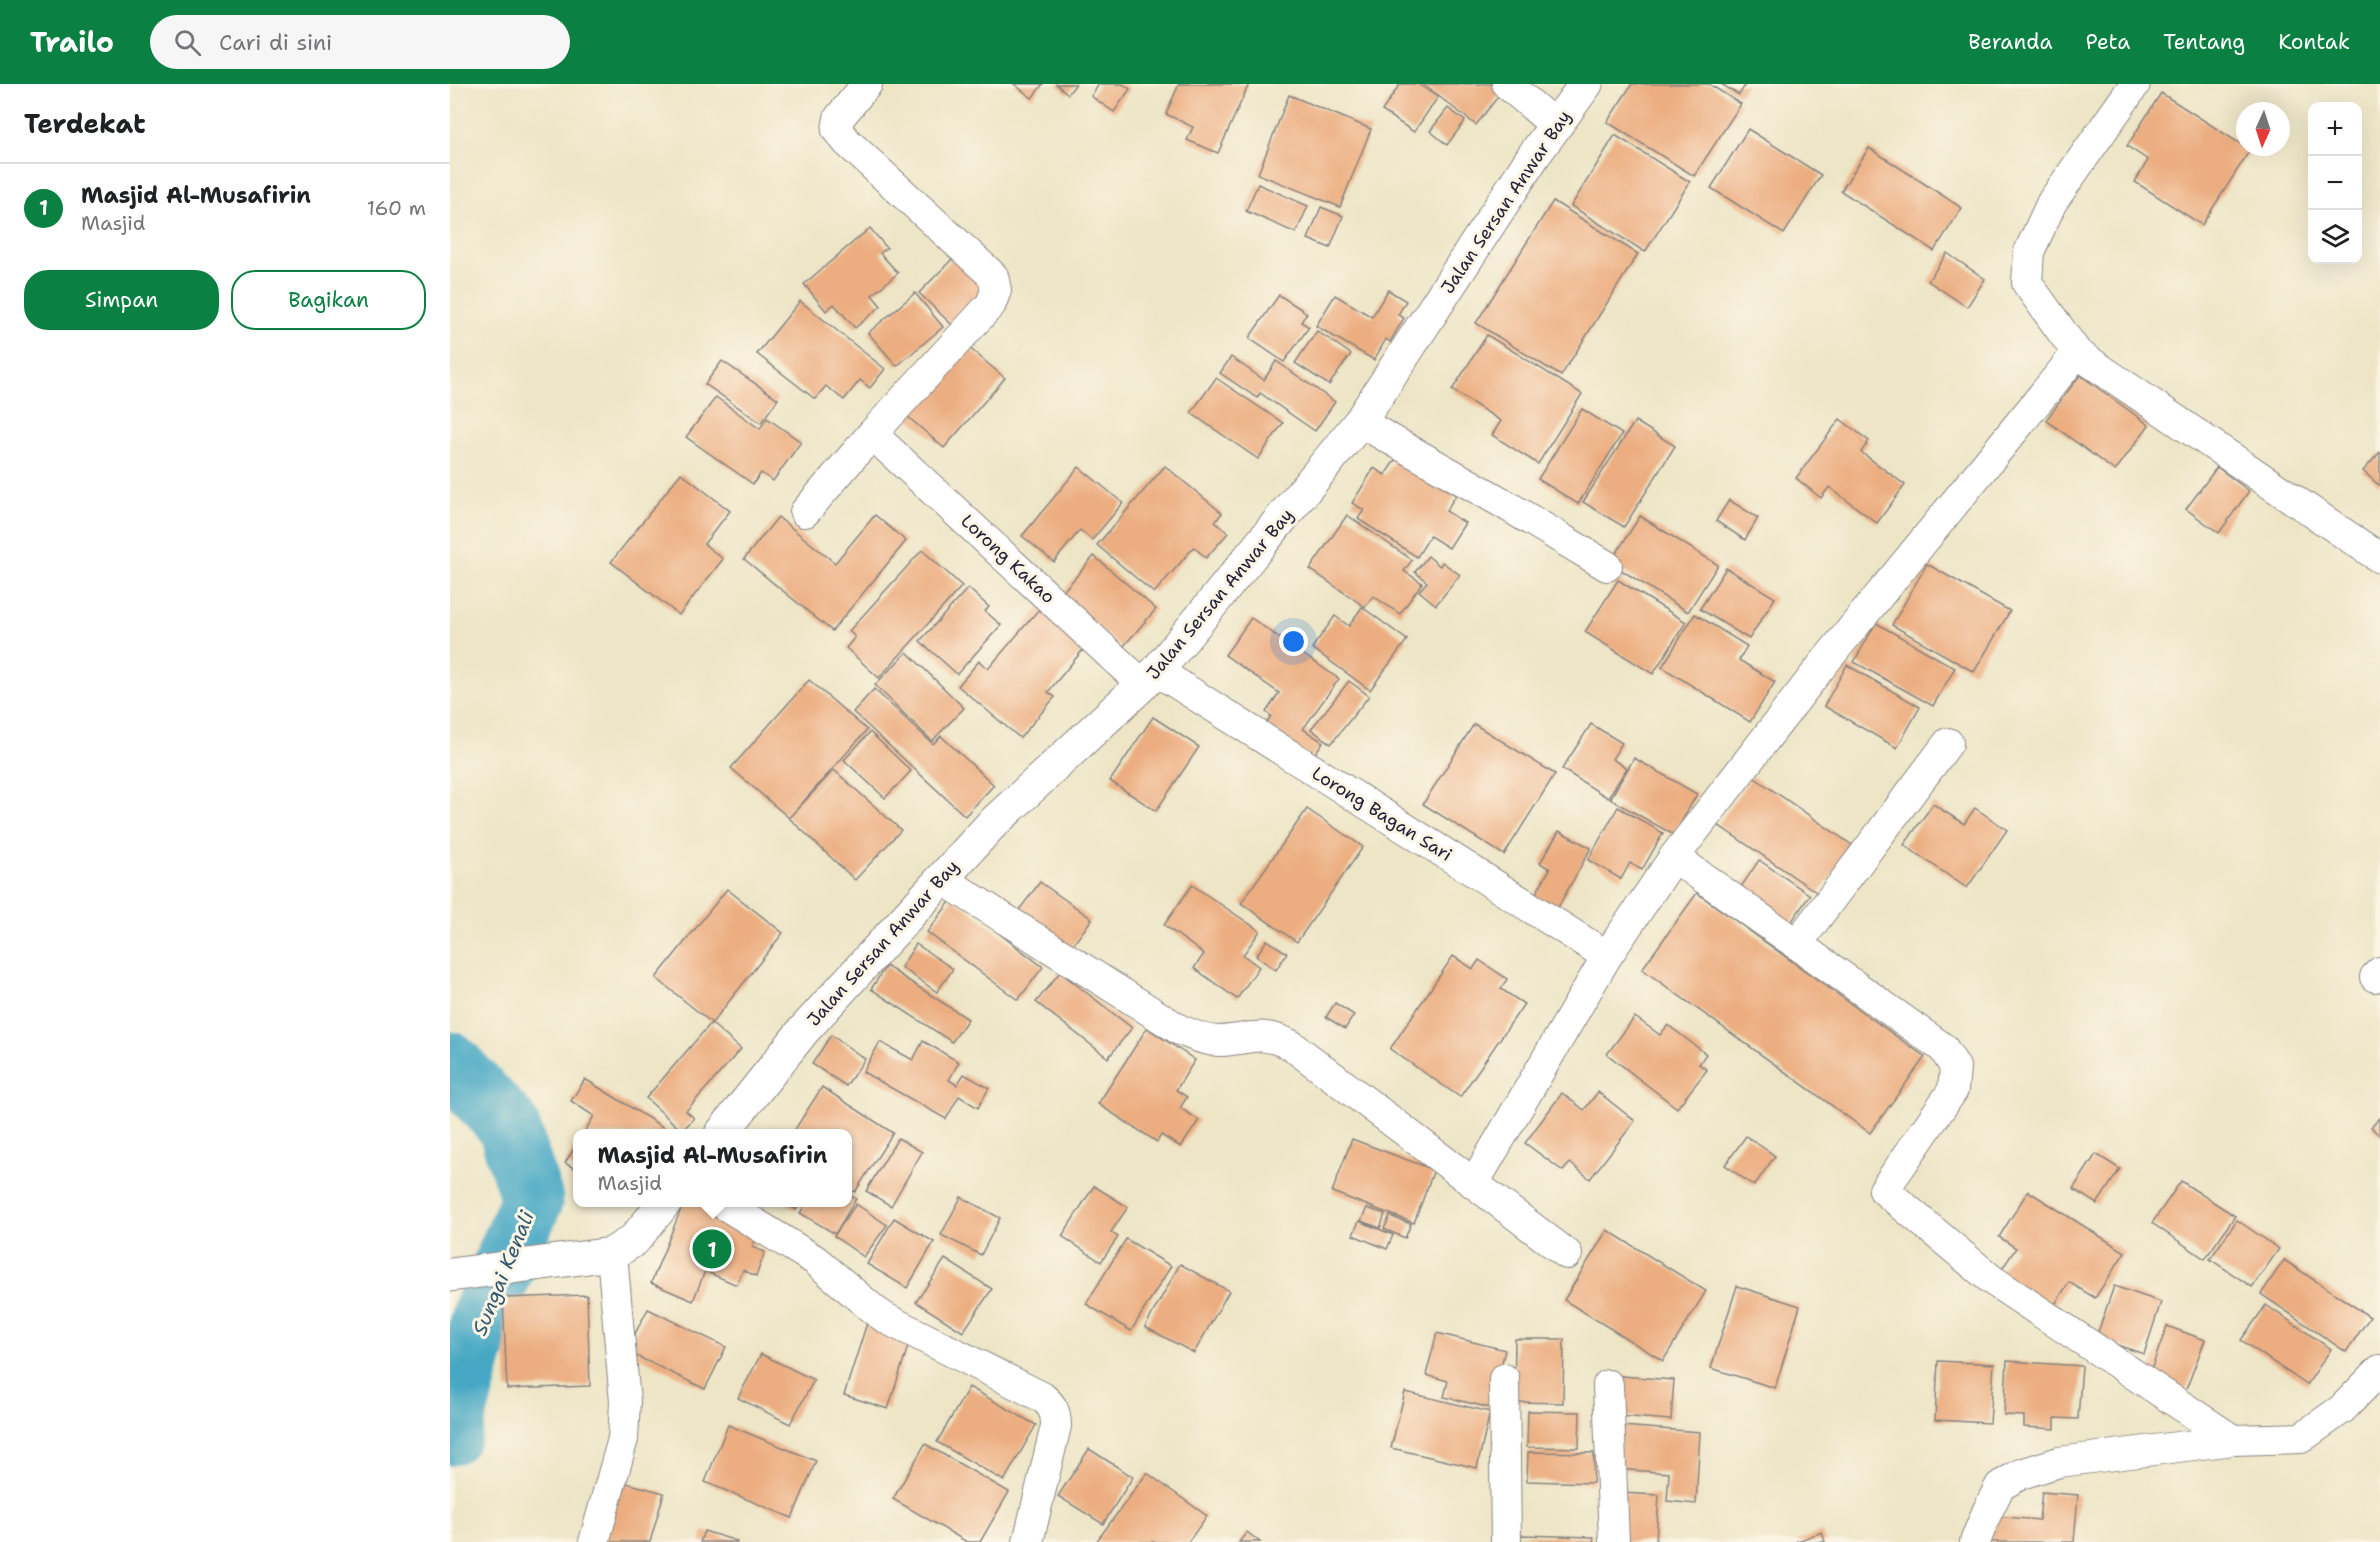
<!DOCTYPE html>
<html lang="id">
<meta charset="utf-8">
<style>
:root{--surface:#fff;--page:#f6f6f6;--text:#202124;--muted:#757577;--line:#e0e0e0;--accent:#0b8043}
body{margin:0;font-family:"Shantell Sans",sans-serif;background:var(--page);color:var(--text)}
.controls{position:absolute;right:18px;top:18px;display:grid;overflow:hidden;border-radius:12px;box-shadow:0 6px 24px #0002}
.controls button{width:54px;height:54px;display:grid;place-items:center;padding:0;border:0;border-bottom:2px solid var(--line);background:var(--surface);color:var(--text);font:30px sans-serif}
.compass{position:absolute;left:1786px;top:18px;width:54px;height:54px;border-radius:50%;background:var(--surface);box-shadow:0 6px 24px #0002;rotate:183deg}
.you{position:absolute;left:844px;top:558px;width:21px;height:21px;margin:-15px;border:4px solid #fff;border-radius:50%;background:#1a73e8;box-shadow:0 0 0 9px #1a73e833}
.badge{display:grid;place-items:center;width:39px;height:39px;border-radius:50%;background:var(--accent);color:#fff;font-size:20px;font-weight:700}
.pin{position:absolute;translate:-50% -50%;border:3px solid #fff;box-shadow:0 2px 6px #0006}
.popup{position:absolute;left:123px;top:1045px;width:279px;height:78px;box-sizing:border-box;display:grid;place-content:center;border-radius:12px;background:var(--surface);filter:drop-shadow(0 2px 4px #0005);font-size:20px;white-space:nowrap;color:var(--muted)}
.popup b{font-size:22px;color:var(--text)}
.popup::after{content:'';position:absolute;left:50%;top:100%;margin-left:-12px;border:12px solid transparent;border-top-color:var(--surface)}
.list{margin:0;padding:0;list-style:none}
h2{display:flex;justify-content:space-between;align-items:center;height:78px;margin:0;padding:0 24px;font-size:26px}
h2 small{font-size:20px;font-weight:400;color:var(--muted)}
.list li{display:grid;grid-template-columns:39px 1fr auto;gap:18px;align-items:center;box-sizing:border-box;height:90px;padding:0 24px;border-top:2px solid var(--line)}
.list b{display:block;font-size:22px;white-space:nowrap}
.list p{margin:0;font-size:20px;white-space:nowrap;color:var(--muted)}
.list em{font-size:20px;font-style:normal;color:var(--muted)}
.actions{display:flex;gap:12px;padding:18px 24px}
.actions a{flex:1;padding:14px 0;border:2px solid var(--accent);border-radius:24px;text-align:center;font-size:21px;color:var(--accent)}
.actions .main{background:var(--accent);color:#fff}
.icon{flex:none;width:33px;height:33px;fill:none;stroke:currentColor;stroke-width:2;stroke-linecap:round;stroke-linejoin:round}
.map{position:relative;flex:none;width:1930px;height:1458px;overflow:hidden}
header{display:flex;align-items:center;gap:36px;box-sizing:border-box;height:84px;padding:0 30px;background:var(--accent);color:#fff}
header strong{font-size:28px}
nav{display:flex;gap:33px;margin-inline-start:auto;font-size:21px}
.search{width:420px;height:54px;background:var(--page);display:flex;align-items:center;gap:15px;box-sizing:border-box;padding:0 21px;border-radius:33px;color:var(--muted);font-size:22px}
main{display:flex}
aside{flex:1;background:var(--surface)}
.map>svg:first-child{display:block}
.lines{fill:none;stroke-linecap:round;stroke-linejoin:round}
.river{stroke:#44a7c4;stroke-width:63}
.building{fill:#ecad80}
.street-casing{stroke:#888480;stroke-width:32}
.secondary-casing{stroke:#888480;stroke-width:35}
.street{stroke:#fff;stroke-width:30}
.secondary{stroke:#fff;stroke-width:33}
.labels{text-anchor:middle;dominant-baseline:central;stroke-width:6;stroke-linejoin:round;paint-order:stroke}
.street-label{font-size:18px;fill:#22223b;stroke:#fcf5e5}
.water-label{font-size:20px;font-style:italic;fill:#305772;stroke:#fcf5e5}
</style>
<header>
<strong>Trailo</strong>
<div class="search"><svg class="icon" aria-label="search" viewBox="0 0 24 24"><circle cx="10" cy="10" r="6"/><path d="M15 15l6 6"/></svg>Cari di sini</div>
<nav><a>Beranda</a><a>Peta</a><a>Tentang</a><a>Kontak</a></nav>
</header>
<main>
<aside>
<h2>Terdekat<small></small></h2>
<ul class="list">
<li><span class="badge">1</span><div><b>Masjid Al-Musafirin</b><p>Masjid</p></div><em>160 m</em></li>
</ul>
<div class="actions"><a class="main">Simpan</a><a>Bagikan</a></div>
</aside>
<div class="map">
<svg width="1930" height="1458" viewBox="0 0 1930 1458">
<rect width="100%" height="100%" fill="#fcf5e5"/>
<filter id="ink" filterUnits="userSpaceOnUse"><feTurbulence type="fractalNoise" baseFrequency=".0167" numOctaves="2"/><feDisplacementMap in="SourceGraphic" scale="12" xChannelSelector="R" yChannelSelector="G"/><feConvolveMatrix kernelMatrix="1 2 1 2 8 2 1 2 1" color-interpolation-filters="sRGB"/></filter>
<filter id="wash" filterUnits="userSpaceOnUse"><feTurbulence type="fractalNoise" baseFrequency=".008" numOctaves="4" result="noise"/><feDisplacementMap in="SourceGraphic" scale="24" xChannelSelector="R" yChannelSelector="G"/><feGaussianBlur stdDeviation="1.35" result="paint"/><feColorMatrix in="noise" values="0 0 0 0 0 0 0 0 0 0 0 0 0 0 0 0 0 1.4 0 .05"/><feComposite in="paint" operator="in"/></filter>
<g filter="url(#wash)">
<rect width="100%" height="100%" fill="#ede5c6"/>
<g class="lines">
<path class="river" d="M 0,979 L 58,1041 L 82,1115 L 32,1233 L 0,1350"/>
</g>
<g id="blocks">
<g class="building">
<path d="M 564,0 L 593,0 L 582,14 Z"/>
<path d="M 606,0 L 626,0 L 618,10 Z"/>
<path d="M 649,0 L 673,0 L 680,5 L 664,28 L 641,12 Z"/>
<path d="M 729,0 L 799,0 L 768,69 L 737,56 L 743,43 L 716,30 Z"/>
<path d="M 950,0 L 968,0 L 988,13 L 964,48 L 932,27 Z"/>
<path d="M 973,0 L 1056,0 L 1057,1 L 1026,41 Z"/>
<path d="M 1182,0 L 1259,0 L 1291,20 L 1244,92 L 1157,38 Z"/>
<path d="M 1271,0 L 1296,0 L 1289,11 Z"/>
<path d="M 1711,9 L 1800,66 L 1752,141 L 1685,98 L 1698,76 L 1677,62 Z"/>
<path d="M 839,11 L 921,45 L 890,123 L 808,90 Z"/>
<path d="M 998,24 L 1015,37 L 997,61 L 980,47 Z"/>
<path d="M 1298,45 L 1371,91 L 1334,150 L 1261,104 Z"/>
<path d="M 1165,51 L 1240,98 L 1195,168 L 1121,122 Z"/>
<path d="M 1419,64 L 1512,124 L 1484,167 L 1391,107 Z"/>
<path d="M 808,100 L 858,122 L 846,149 L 796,127 Z"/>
<path d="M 1103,117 L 1188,170 L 1111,292 L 1026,239 Z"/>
<path d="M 871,123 L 893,132 L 880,164 L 858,155 Z"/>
<path d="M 420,144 L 437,164 L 430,169 L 448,189 L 422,211 L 431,222 L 405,244 L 384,220 L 376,227 L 354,200 Z"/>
<path d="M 1497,169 L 1535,195 L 1517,223 L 1478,197 Z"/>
<path d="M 507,170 L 540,202 L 502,241 L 469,209 Z"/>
<path d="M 938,206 L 956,217 L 948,231 L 954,234 L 940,258 L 936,255 L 924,276 L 866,242 L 885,211 L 922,233 Z"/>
<path d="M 465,209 L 493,243 L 447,282 L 418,249 Z"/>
<path d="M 829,211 L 857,229 L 851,238 L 859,243 L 834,278 L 799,254 Z"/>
<path d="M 350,217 L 435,285 L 420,304 L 410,296 L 394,316 L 376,302 L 365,315 L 307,270 Z"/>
<path d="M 867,247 L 901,270 L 879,301 L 845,279 Z"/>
<path d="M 1037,251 L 1132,310 L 1088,380 L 1042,351 L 1051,337 L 1002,306 Z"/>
<path d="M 510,256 L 555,294 L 494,364 L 450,326 Z"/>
<path d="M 781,273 L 814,296 L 826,277 L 885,318 L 865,347 L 810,309 L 807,314 L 770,289 Z"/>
<path d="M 272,277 L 328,315 L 311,339 L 255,300 Z"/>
<path d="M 1630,291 L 1699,341 L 1665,387 L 1596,336 Z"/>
<path d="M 766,294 L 833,339 L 808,375 L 741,329 Z"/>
<path d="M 266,313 L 310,345 L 317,334 L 351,358 L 323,397 L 311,389 L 303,400 L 236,353 Z"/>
<path d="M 1132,325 L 1172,350 L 1128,420 L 1088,395 Z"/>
<path d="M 1390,335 L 1419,357 L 1411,368 L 1455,401 L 1427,439 L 1379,403 L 1371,414 L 1346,394 Z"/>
<path d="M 1185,337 L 1225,362 L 1174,443 L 1133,418 Z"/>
<path d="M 1930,368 L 1930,402 L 1913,387 Z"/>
<path d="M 947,373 L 1006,411 L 996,427 L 1015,439 L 999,464 L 980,452 L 967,473 L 908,435 L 914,426 L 902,419 L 924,384 L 935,391 Z"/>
<path d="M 715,382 L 772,429 L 765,438 L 778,449 L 756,474 L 744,463 L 704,509 L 647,461 Z"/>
<path d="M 629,383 L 673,419 L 642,456 L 630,446 L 604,478 L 572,452 Z"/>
<path d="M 1767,383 L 1799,407 L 1769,449 L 1736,425 Z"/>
<path d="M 231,389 L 280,427 L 254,460 L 273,475 L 229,531 L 161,478 Z"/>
<path d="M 1279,416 L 1308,434 L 1295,456 L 1266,437 Z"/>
<path d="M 425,431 L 456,457 L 382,547 L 294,475 L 328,433 L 385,479 Z"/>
<path d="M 897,431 L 962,476 L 954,487 L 972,499 L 950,530 L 923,512 L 915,523 L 860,485 Z"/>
<path d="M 1190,432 L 1268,481 L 1238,528 L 1160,479 Z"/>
<path d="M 472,466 L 512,502 L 429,594 L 396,564 L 405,553 L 399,547 Z"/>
<path d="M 644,472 L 706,525 L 672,564 L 610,511 Z"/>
<path d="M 978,472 L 990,482 L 992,478 L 1010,491 L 986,521 L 969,507 L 977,498 L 965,488 Z"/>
<path d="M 1477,480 L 1560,527 L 1524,588 L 1442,541 Z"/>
<path d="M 1276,484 L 1325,514 L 1299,555 L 1250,525 Z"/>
<path d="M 1168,496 L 1236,538 L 1203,590 L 1135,548 Z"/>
<path d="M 518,504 L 539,523 L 535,527 L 551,541 L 507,590 L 470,557 Z"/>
<path d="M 912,523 L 957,556 L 920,606 L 862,564 L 885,532 L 899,542 Z"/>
<path d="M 590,524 L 636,562 L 598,608 L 605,613 L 570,654 L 508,602 L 529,577 L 538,585 Z"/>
<path d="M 1245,530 L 1297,562 L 1289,576 L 1325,598 L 1300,638 L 1212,583 Z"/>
<path d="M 801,534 L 889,595 L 853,645 L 873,658 L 860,677 L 813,644 L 821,632 L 816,628 L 829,609 L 775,571 Z"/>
<path d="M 1426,539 L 1505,584 L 1483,622 L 1404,578 Z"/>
<path d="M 457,568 L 514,624 L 482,657 L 425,601 Z"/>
<path d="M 1397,581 L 1470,623 L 1447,664 L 1374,622 Z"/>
<path d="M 359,596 L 417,646 L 339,734 L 281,684 Z"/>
<path d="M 899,597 L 919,612 L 881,660 L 861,645 Z"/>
<path d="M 424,605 L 483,660 L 491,652 L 544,701 L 515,732 L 403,628 Z"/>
<path d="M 703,633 L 749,663 L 706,727 L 660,697 Z"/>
<path d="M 1024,640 L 1105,690 L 1054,771 L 973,720 Z"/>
<path d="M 1141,640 L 1172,659 L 1162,675 L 1177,684 L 1158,714 L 1112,685 Z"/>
<path d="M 420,648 L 461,687 L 435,714 L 394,676 Z"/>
<path d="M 1184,674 L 1247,710 L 1224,751 L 1160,715 Z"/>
<path d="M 384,686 L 451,746 L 405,796 L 339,734 Z"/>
<path d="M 1302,692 L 1402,761 L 1369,810 L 1268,741 Z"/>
<path d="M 1483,720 L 1514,740 L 1525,724 L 1557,746 L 1517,804 L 1454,761 Z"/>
<path d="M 1168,723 L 1213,749 L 1192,786 L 1180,779 L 1171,795 L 1138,776 Z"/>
<path d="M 857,725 L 913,763 L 847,858 L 791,819 Z"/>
<path d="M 1109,747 L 1141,764 L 1106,827 L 1083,814 L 1100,785 L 1090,779 Z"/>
<path d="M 1309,776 L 1360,811 L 1340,840 L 1289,806 Z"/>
<path d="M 590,798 L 642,835 L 615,872 L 563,834 Z"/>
<path d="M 742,801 L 810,847 L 793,871 L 809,883 L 787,915 L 744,884 L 754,870 L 714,841 Z"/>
<path d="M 277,805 L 333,849 L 262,939 L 206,894 Z"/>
<path d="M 1247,809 L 1475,973 L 1420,1049 L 1192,885 Z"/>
<path d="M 503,814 L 593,883 L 568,916 L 477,848 Z"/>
<path d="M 817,856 L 837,869 L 826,886 L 806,872 Z"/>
<path d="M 466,860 L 503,885 L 487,908 L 451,883 Z"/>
<path d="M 1003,872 L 1023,885 L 1029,876 L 1057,895 L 1051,905 L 1074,920 L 1010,1013 L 940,965 Z"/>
<path d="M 436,882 L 518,935 L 502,958 L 421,905 Z"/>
<path d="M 610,888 L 682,944 L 658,974 L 586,918 Z"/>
<path d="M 885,919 L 904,931 L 895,945 L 876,933 Z"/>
<path d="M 1185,933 L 1210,951 L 1218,941 L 1256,970 L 1249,980 L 1257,986 L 1227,1024 L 1157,970 Z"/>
<path d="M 261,939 L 291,965 L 236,1027 L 244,1034 L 232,1047 L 196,1014 Z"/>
<path d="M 697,944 L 745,976 L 726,1006 L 737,1013 L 730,1024 L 749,1036 L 731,1063 L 711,1051 L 707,1058 L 648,1020 Z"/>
<path d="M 381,951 L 415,975 L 396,1002 L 362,980 Z"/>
<path d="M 473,957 L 509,978 L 499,996 L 507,1001 L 514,990 L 539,1004 L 528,1024 L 509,1012 L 496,1035 L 413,988 L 430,958 L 463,976 Z"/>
<path d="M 135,995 L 216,1045 L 214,1050 L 133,1050 L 144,1032 L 121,1017 Z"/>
<path d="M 372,1003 L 443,1049 L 405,1108 L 397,1103 L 397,1050 L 342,1050 Z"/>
<path d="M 1148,1008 L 1185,1037 L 1140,1095 L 1120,1079 L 1113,1087 L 1075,1059 L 1112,1009 L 1134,1026 Z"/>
<path d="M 1930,1034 L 1930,1052 L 1921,1043 Z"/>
<path d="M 1296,1052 L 1325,1072 L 1304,1102 L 1275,1081 Z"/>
<path d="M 448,1054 L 472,1068 L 441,1122 L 416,1107 Z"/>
<path d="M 902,1055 L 984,1086 L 964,1139 L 882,1108 Z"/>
<path d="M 127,1060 L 127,1086 L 115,1079 Z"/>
<path d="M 1646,1070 L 1670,1085 L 1647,1120 L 1623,1105 Z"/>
<path d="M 1731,1097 L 1785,1132 L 1755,1175 L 1702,1139 Z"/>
<path d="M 644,1102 L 678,1123 L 661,1148 L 668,1153 L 651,1178 L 612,1152 Z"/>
<path d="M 1578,1107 L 1675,1168 L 1645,1214 L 1619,1198 L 1602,1225 L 1548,1191 L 1566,1164 L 1549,1153 Z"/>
<path d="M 397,1109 L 406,1115 L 385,1150 L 350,1129 L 357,1118 L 397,1118 Z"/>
<path d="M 511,1113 L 550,1134 L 531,1171 L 491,1151 Z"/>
<path d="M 234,1118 L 246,1118 L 310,1144 L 302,1163 L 315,1168 L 306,1192 L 293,1186 L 287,1201 L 255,1187 L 243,1217 L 201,1199 Z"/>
<path d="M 333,1118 L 351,1118 L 346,1126 Z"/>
<path d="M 406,1120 L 437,1141 L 414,1173 L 384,1152 Z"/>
<path d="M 917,1124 L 935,1130 L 930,1144 L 911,1137 Z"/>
<path d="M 940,1132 L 961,1140 L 955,1154 L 934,1145 Z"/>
<path d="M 444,1134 L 484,1158 L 457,1204 L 417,1180 Z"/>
<path d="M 1787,1136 L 1829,1165 L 1802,1203 L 1760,1175 Z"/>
<path d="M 909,1137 L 943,1151 L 937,1165 L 903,1151 Z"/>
<path d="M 1157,1146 L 1256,1207 L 1213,1277 L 1114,1216 Z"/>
<path d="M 676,1155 L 721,1182 L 681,1247 L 636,1220 Z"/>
<path d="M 495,1175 L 542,1205 L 513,1248 L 466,1218 Z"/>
<path d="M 1834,1176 L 1920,1233 L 1896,1268 L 1811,1210 Z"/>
<path d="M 730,1180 L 779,1207 L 744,1269 L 695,1243 Z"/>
<path d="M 1287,1202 L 1350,1222 L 1325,1304 L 1261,1284 Z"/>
<path d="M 1664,1202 L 1711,1218 L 1694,1270 L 1646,1254 Z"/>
<path d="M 137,1211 L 140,1302 L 57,1305 L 53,1214 Z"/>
<path d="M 1816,1221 L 1881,1265 L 1857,1301 L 1791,1256 Z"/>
<path d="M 198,1225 L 276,1263 L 255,1305 L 176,1267 Z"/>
<path d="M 417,1239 L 461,1253 L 438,1325 L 394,1311 Z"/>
<path d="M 1717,1242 L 1755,1256 L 1734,1311 L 1697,1297 Z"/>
<path d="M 987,1249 L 1055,1266 L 1041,1324 L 994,1313 L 998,1297 L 976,1291 Z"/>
<path d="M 1065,1255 L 1114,1255 L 1113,1319 L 1064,1318 Z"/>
<path d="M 311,1270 L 364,1296 L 340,1340 L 288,1314 Z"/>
<path d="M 1488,1277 L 1544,1280 L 1540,1339 L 1485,1336 Z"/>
<path d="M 1557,1277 L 1632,1282 L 1628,1335 L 1605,1334 L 1605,1345 L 1574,1343 L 1574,1332 L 1554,1331 Z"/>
<path d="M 1171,1292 L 1224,1296 L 1221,1336 L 1168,1332 Z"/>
<path d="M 519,1303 L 586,1341 L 554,1397 L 487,1358 Z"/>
<path d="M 955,1308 L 1040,1328 L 1027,1384 L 941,1364 Z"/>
<path d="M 1078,1327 L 1130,1328 L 1129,1364 L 1077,1363 Z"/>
<path d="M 278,1341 L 366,1377 L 342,1434 L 255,1398 Z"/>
<path d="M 1171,1342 L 1250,1348 L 1246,1420 L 1217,1417 L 1219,1389 L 1167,1385 Z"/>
<path d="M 475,1360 L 559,1408 L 530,1458 L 517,1458 L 443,1415 Z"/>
<path d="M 639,1365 L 683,1393 L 653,1440 L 608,1412 Z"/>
<path d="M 1078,1368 L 1144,1369 L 1143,1399 L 1077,1397 Z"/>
<path d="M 697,1389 L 757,1432 L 738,1458 L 646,1458 Z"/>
<path d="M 169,1397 L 214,1409 L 200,1458 L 149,1458 Z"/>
<path d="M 1592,1408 L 1628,1411 L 1624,1458 L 1541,1458 L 1543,1432 L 1589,1436 Z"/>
<path d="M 1170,1409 L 1209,1411 L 1206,1458 L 1167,1458 Z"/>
<path d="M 254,1447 L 287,1457 L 287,1458 L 250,1458 Z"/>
<path d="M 797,1448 L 810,1458 L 789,1458 Z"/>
<path d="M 1372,1448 L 1375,1458 L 1345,1458 Z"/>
<path d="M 1071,1451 L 1144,1453 L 1143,1458 L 1071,1458 Z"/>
</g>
</g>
</g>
<g filter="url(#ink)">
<use href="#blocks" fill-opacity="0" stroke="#888480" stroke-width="1.5"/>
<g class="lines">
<defs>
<g id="street">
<path d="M 1057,0 L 1106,42"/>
<path d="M 1685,0 L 1602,118 L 1579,168 L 1577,199 L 1627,269 L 1930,474"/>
<path d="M 910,338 L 1051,418 L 1157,482"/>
<path d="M 422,350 L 693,601"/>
<path d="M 355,428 L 422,350 L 541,220 L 546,206 L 543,192 L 397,58 L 387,46 L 389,34 L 417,0"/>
<path d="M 707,587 L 1157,872"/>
<path d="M 1224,773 L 1493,964 L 1505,983 L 1503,1006 L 1434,1106 L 1542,1196 L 1783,1356"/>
<path d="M 492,795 L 730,946 C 744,951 757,958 771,957 C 802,955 810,946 841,961 L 1117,1170"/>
<path d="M 1347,860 L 1498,659"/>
<path d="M 1925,893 L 1930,888"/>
<path d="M 1024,1099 L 1157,872 L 1224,773 L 1374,579 L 1627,269"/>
<path d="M 270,1118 L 365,1176 L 425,1227 L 437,1235 L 592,1313 C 603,1322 606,1328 606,1342 L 578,1458"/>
<path d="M 1054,1295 L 1056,1458"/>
<path d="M 1158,1301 L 1164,1458"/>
<path d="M 144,1458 L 173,1355 L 175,1318 L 162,1170"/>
<path d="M 1525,1458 L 1537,1428 L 1550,1402 L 1571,1390 L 1609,1378 L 1783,1356 L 1851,1354 L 1892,1325 L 1930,1286"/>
</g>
<g id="secondary">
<path d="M 271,1050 L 353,947 L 540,742 L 707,587 L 910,338 L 1084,71 L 1136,0"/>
<path d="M 0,1191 L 162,1170 L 184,1156 L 215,1118"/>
</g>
</defs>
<use href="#street" class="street-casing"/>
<use href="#secondary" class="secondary-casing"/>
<use href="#street" class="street"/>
<use href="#secondary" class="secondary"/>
</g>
</g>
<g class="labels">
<g class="street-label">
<text transform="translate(1056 118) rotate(-56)">Jalan Sersan Anwar Bay</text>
<text transform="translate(558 475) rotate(43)">Lorong Kakao</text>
<text transform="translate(770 510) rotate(-50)">Jalan Sersan Anwar Bay</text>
<text transform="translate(932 730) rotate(32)">Lorong Bagan Sari</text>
<text transform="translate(433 859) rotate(-48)">Jalan Sersan Anwar Bay</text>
</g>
<g class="water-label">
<text transform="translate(53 1189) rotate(-68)">Sungai Kenali</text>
</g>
</g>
</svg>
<div class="controls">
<button>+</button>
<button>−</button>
<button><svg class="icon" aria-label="layers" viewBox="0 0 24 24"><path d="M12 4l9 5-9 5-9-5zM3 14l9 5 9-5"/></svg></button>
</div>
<svg class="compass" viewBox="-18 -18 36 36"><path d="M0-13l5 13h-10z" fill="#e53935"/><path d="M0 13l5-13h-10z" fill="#757577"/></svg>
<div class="you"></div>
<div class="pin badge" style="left:262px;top:1165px">1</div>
<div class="popup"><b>Masjid Al-Musafirin</b>Masjid</div>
</div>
</main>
